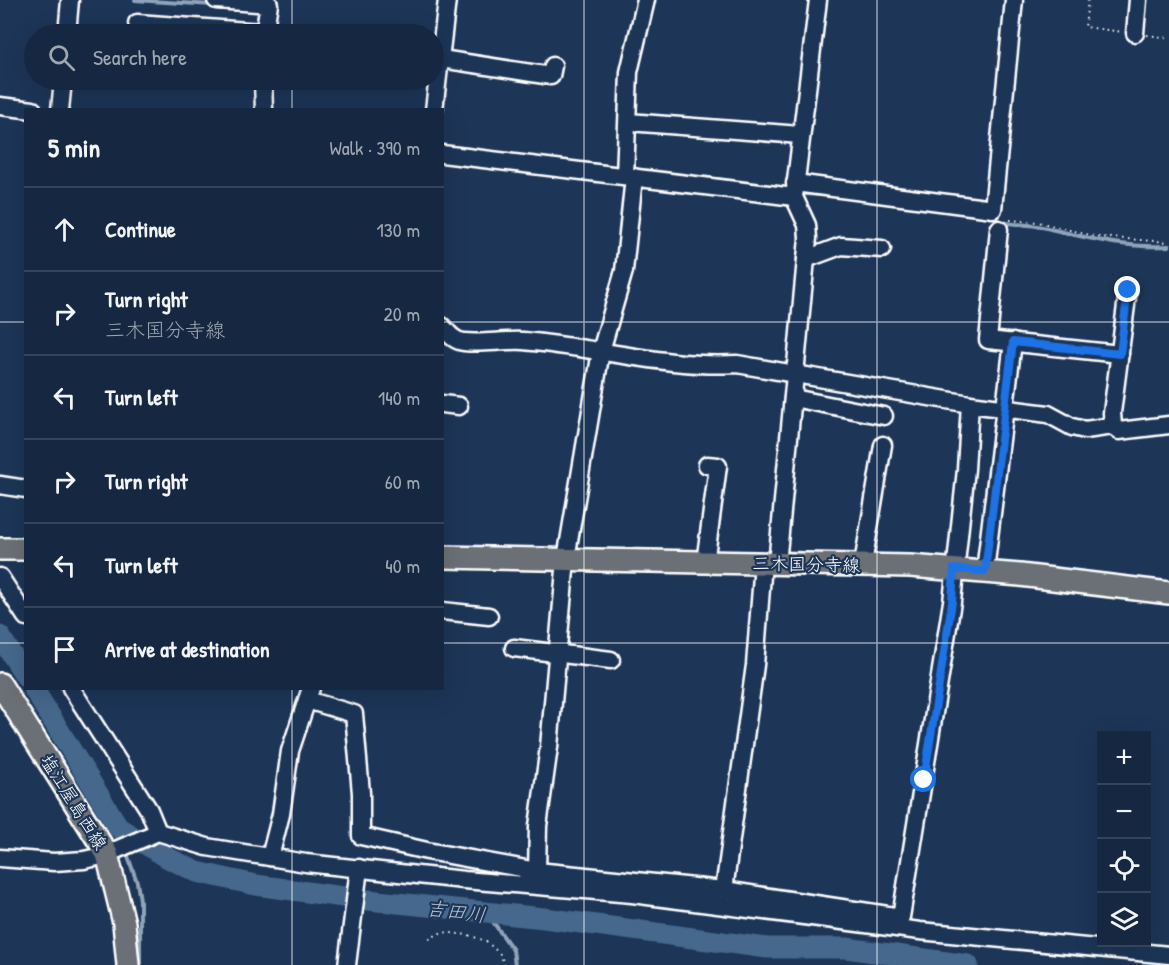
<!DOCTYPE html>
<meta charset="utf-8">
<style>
:root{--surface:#162841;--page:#23344c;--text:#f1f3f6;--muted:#9ea6b1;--line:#35445a}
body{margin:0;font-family:"Patrick Hand","Klee One",sans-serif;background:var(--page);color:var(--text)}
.controls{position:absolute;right:18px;bottom:18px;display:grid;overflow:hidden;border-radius:0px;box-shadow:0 6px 24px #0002}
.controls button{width:54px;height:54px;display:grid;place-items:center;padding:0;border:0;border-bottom:2px solid var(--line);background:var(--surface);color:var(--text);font:30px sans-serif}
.stop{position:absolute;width:18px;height:18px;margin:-14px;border:4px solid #1a73e8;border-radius:50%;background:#fff}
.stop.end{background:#1a73e8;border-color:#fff;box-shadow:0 2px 6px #0008}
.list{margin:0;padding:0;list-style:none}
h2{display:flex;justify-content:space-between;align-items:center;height:78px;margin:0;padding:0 24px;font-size:26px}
h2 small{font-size:20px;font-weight:400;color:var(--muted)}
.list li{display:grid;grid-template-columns:39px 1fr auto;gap:18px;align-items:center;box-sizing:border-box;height:84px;padding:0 24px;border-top:2px solid var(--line)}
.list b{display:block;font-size:22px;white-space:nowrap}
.list p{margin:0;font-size:20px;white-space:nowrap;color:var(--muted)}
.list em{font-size:20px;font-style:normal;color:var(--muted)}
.icon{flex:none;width:33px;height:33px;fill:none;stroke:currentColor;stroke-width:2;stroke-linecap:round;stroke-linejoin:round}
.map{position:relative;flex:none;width:1169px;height:965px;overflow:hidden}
.search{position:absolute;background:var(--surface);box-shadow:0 6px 24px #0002;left:24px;top:24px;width:420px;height:66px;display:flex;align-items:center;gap:15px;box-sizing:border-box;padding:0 21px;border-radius:33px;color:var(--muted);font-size:22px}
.panel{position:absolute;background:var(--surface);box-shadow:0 6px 24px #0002;left:24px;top:108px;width:420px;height:582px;border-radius:0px}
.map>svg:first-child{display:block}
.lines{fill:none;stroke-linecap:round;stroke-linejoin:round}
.stream{stroke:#8fa4ba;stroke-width:4}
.river{stroke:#45688c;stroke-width:21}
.minor-casing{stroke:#fff;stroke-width:21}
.major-casing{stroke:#fff;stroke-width:26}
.path{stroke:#fff;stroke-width:2;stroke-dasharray:1.5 4.5;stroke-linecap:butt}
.minor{stroke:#1d3557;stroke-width:16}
.major{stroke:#6a7074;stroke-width:21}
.route{stroke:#1a73e8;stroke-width:8}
.grid{fill:none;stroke:#fff;stroke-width:1.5;stroke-opacity:0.55}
.labels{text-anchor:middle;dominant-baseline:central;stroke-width:4.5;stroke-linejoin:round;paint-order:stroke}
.street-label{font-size:18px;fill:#fff;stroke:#1d3557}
.water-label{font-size:20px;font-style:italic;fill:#b5c3d1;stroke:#1d3557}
</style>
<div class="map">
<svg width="1169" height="965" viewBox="0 0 1169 965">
<rect width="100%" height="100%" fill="#1d3557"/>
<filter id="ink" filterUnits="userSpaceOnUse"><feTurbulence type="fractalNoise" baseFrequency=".0167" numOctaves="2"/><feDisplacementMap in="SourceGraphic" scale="12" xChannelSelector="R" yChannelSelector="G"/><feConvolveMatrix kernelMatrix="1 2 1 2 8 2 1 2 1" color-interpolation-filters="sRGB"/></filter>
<g filter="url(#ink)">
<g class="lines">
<g class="stream">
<path d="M 135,0 L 213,5"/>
<path d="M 803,194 L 825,195"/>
<path d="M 989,214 C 1005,228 1022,222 1042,227 C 1090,238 1118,248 1169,246"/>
<path d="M 119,828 L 123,841"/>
<path d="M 126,851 L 137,882 L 140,900 L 140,965"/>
<path d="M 486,912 L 513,950 L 515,965"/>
</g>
<g class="river">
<path d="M 0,636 L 26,677"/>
<path d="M 33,688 L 119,828 L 168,858 L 197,872 L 256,885 L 358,899 L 544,918 L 767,948 L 846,948 L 968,965"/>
</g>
<defs>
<g id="minor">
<path d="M 216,0 L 269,4 L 264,34"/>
<path d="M 137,23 L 264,32"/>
<path d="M 1135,33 L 1138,0"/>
<path d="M 67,34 L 70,0"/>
<path d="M 441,59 L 551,76 L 553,66"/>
<path d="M 263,80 L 264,110"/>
<path d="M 0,106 L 33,110"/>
<path d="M 60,110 L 63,80"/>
<path d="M 434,110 L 447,0"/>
<path d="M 628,122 L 800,135"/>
<path d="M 442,154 L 794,197"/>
<path d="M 625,176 L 629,72 L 646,0"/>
<path d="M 795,183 L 993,209 L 1014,0"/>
<path d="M 999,229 L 988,340 L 1120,354"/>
<path d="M 806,259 L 841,246 L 882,249"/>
<path d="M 1128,290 L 1112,413 L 1113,426 L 1119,431 L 1169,425"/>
<path d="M 442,326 C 448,333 454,341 464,342 C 483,344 504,340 523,341 C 596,347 665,368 737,364 L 970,404 L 1048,414 L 1072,427 L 1085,430 L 1113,426"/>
<path d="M 793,398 L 884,416"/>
<path d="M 442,404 L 459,406"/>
<path d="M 0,485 L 26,489"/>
<path d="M 705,563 L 718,466 L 707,465"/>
<path d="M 777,564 L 808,238 L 807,225 L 794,197 L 818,0"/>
<path d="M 863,564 L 883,445"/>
<path d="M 985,571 L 1013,342"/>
<path d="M 0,577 L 26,617"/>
<path d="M 442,611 L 489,616"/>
<path d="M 514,648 L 611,660"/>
<path d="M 71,688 L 149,810 L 158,832"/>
<path d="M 307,700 L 354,714 L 361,793 L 361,836 L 427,851 L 537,871 L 724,890 L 901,917 L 952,602 L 966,469 L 970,404"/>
<path d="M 270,857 L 281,814 L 290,751 L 311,688"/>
<path d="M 0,858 L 54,862 L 84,860 L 102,856 L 158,832 L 207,847 L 306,863 L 464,880 L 632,894 L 920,931 L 1169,955"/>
<path d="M 527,874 L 537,871 L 538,826 L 549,747 L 566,559 L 601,351 L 624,271 L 634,177"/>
<path d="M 724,890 L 755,665 L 763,563"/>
<path d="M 347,965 L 359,868"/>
</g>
<g id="major">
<path d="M 0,549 L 26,549"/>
<path d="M 442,557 L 910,566 L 1020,575 L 1169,593"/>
<path d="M 0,684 L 107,854 L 124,923 L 128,965"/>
</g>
</defs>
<use href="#minor" class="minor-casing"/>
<use href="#major" class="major-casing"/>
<g class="path">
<path d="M 1088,0 L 1085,27 L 1123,32"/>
<path d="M 1147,35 L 1169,38"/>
<path d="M 1010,220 L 1038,222 L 1098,237 L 1169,242"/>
<path d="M 429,939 L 442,932 L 468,935 L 486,941 L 501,955 L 504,965"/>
</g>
<use href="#minor" class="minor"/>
<use href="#major" class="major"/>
</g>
</g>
<g class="lines" filter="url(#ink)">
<path class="route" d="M 924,780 L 952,602 L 954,569 L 985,571 L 1013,342 L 1120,354 L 1128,290"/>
</g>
<path class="grid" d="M 292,0 L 292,34M 584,0 L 584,965M 877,0 L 877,965M 292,80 L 292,110M 0,322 L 26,322M 442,322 L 1169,322M 0,643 L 26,643M 442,643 L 1169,643M 292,688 L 292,965"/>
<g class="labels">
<g class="street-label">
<text transform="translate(806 564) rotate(1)">三木国分寺線</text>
<text transform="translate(74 802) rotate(58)">塩江屋島西線</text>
</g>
<g class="water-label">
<text transform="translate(456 911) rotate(7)">吉田川</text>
</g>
</g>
</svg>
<div class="controls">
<button>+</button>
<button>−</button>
<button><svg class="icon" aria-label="locate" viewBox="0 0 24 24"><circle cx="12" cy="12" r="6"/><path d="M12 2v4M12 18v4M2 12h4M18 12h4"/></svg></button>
<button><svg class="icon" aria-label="layers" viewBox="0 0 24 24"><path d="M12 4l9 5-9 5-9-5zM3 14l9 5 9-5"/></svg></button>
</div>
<div class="stop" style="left:924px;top:780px"></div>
<div class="stop end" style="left:1128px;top:290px"></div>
<div class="search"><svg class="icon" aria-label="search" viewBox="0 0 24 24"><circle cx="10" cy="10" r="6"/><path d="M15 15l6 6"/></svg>Search here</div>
<section class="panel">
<h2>5 min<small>Walk · 390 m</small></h2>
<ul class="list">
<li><svg class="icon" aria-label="ahead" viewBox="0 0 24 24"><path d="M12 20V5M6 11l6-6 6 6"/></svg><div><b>Continue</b></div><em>130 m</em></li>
<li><svg class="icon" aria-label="right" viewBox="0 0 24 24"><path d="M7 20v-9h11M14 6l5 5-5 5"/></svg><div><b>Turn right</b><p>三木国分寺線</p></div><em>20 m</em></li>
<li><svg class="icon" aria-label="left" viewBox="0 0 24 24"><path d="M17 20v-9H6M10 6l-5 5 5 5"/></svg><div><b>Turn left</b></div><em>140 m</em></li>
<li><svg class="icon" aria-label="right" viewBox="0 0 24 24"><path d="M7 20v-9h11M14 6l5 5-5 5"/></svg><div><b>Turn right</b></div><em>60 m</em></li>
<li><svg class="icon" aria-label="left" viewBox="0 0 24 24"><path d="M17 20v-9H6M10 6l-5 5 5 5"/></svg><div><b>Turn left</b></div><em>40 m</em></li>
<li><svg class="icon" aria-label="arrive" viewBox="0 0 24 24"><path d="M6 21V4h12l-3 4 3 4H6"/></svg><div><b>Arrive at destination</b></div></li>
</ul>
</section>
</div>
